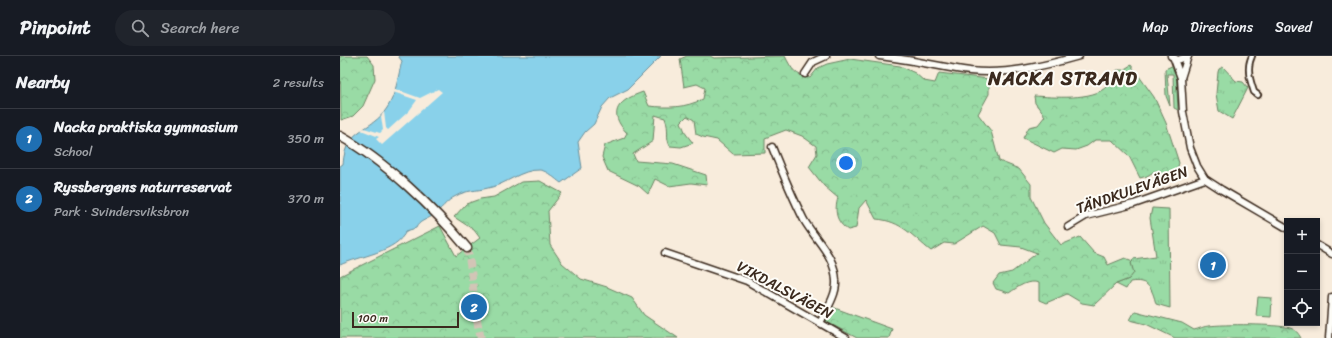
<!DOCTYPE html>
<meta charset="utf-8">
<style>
:root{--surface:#171b24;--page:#20242c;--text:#f1f3f6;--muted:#9ea1a6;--line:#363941;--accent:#1f6fb2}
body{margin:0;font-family:Sriracha,sans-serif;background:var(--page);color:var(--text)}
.controls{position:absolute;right:12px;bottom:12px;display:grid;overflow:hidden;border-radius:0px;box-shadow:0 2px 6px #0003}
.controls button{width:36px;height:36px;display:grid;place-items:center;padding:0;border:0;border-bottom:1px solid var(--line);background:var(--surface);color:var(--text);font:20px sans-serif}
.scale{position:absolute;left:12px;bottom:10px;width:107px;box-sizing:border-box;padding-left:4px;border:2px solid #3b2a1e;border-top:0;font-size:11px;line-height:14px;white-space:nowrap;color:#3b2a1e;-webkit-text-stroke:3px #fdfcf7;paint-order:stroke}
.you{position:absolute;left:506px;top:107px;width:14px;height:14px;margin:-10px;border:3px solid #fff;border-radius:50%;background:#1a73e8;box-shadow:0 0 0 6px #1a73e833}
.badge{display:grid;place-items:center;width:26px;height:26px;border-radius:50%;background:var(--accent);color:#fff;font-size:13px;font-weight:700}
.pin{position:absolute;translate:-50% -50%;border:2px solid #fff;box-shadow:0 1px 4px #0006}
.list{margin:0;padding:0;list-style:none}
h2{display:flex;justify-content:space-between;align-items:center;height:52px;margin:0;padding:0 16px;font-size:17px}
h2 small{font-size:13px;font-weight:400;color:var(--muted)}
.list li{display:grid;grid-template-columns:26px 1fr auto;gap:12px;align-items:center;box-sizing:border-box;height:60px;padding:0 16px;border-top:1px solid var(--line)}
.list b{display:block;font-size:15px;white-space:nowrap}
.list p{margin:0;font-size:13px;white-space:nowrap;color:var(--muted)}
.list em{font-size:13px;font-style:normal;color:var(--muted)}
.icon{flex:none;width:22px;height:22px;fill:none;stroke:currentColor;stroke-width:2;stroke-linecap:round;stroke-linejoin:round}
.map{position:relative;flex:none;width:992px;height:282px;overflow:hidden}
header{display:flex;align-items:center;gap:24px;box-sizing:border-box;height:56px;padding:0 20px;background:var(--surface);border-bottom:1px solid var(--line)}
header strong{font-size:19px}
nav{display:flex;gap:22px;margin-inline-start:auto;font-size:14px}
.search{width:280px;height:36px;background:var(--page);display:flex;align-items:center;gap:10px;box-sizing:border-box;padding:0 14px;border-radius:22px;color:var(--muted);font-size:15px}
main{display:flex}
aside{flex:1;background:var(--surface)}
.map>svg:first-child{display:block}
.grass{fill:url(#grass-tufts);stroke:#6a8262}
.forest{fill:url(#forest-crowns);stroke:#6a8262}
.pitch{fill:#99dba5;stroke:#6a8262}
.water{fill:#89d1ea;stroke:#6a8e98}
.pier{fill:#f8ecdc}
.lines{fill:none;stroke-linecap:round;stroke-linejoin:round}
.tertiary-tunnel{stroke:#d2c5b6;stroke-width:8;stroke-dasharray:8 4;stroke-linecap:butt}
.pedestrian-casing{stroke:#3b2a1e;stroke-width:8}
.minor-casing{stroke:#3b2a1e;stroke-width:9}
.tertiary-casing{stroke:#3b2a1e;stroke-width:11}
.pedestrian{stroke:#fdfcf7;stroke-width:4.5}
.minor{stroke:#fdfcf7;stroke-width:6}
.tertiary{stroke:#fdfcf7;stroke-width:8}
.labels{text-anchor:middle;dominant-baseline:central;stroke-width:4;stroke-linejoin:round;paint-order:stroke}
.street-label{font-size:15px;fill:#3b2a1e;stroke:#fdfcf7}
.district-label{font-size:19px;font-weight:bold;letter-spacing:1px;fill:#3b2a1e;stroke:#fdfcf7}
</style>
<header>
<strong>Pinpoint</strong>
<div class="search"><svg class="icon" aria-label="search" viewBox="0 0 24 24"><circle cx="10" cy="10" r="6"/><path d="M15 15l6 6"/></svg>Search here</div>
<nav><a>Map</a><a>Directions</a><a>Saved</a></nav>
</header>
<main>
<aside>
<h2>Nearby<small>2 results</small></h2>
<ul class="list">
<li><span class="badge">1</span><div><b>Nacka praktiska gymnasium</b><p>School</p></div><em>350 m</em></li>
<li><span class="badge">2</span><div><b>Ryssbergens naturreservat</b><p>Park · Svindersviksbron</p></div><em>370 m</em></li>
</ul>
</aside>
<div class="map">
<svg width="992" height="282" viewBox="0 0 992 282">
<defs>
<pattern id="grass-tufts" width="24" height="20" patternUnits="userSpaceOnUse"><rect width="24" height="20" fill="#99dba5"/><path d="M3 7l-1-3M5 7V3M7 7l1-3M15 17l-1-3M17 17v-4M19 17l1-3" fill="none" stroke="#85bc8e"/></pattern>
<pattern id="forest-crowns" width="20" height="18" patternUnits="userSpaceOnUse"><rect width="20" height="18" fill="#99dba5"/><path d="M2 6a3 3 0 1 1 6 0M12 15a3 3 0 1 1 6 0" fill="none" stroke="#85bc8e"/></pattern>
</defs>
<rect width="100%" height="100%" fill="#f8ecdc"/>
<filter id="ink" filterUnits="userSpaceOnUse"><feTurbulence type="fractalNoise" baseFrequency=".025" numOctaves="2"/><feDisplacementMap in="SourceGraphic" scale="8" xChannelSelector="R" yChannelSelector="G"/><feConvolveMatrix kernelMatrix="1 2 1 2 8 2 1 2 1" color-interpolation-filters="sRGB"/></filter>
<g filter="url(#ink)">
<g class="grass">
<path d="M 834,9 L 836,16 L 838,54 L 834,52 L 833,18 L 827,18 L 830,50 L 826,40 L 825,13 Z"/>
<path d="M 883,11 L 896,25 L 903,26 L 908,32 L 892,63 L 879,55 L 876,38 L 878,16 L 879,13 Z"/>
<path d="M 812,152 L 829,153 L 830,252 L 816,248 C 812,232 808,223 790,226 L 786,233 L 776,228 L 789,223 L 793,217 L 791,206 L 793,203 L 816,200 L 810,162 Z"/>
</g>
<g class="forest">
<path d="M 0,0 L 27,0 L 34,9 L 35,23 L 23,50 L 13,60 L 1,64 Z"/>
<path d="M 347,0 L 370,0 L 374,2 L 445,0 C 452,14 455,19 470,22 L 478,12 L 487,8 L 510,3 L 560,10 L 575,17 L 584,25 L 595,27 L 599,17 L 649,23 L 649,38 L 638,58 L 651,75 L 659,105 L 679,113 L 691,128 L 691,141 L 704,167 L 721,189 L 740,181 L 754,197 L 764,201 L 768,209 L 785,202 L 793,205 L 791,207 L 794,217 L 789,223 L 776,228 L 754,249 L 742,247 L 727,238 L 706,247 L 699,244 L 699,227 C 688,223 678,231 669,237 L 656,233 L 653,227 L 659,219 L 672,216 L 697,197 L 681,191 L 661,189 L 655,177 L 643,170 L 614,188 L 604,187 L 591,195 C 572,180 562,165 536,163 L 526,144 L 519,152 L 516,172 L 508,174 C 496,166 494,155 498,142 L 484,130 L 469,111 L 477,98 L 476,90 L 462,80 L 446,74 L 425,82 L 425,97 L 393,98 L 377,84 L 363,81 L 356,78 L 354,64 L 347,60 L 341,66 L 346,78 L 353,87 L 341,91 L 330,90 C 325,80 330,75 325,62 L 315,59 L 313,85 L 293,98 L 296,105 L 333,108 L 366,119 L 367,129 L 351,127 L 329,130 L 315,123 L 308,138 L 299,130 L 268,115 L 262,101 L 265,89 L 284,82 L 287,77 C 266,55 280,44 303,36 L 309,50 C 329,52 345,52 363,43 L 365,32 L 357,28 L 344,31 L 340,3 Z"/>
<path d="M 791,9 L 814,41 L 826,67 L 839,107 L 836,117 L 831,122 L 815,115 L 807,120 L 800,122 L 789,100 L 772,84 L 755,84 L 747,90 L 736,94 L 722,93 L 714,97 L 683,82 L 689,71 L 698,69 L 705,60 L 695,47 L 694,40 C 712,41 754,45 767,30 C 771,25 774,19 777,14 L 783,14 Z"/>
<path d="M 200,125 L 222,137 L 208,155 L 210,189 L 222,207 L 241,223 L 267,231 L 292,242 L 304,259 L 338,282 L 0,282 L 0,220 L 100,170 L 116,200 L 140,182 L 134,174 L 114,161 L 126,148 L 140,143 L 154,141 L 181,126 Z"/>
<path d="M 492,251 L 552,273 L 549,282 L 517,282 L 487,266 L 486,263 Z"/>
<path d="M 795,255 L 842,267 L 854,274 C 859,273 864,270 869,270 C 883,268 937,268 950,272 C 956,274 958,277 961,282 L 835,282 L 806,268 L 790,264 Z"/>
</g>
<path class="pitch" d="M 918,241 L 932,242 L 931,261 L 916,260 Z"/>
<path class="water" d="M 58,0 L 321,0 L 288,33 L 270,42 L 262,51 L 254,68 L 245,76 L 238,86 L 242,112 L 221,127 C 215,123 208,115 200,114 C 181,113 166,129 148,132 C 137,135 126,134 116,140 C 107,144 101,154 92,160 C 86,164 79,165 76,172 L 66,175 C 57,196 19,200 0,209 L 0,110 L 3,108 C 6,70 31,77 47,52 C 56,39 58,20 62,5 Z"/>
<path class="pier" d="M 55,33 L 80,42 L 98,33 L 102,36 L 42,89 L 36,83 L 39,81 L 21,74 L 24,72 L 40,77 L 43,74 L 41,60 L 44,56 L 46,72 L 48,74 L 69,55 L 77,44 L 53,36 Z"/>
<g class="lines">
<path class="tertiary-tunnel" d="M 127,192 C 134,222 133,253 141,282"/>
<defs>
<path id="pedestrian" d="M 912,0 C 906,12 910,24 914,36 L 918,39"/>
<g id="minor">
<path d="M 539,0 C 570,3 600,11 630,15 C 667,19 704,10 739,0"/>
<path d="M 831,0 L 838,4 L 848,0"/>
<path d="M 834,3 L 841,22 L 843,56 L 850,92 L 857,110 L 865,123 L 882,134 L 947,172"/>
<path d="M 465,18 L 473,6 L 486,0"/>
<path d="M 841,22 L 848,0"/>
<path d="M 432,91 C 442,116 452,140 464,164 C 476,185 495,199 496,225 C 497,238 486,255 480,267"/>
<path d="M 728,171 L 746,160 L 794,148 L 865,123"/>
<path d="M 977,189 L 992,198"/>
<path d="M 325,197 L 407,225 L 506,282"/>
<path d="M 989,282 L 992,241"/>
</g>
<path id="tertiary" d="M 0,80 C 45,105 94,152 127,192"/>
</defs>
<use href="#pedestrian" class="pedestrian-casing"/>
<use href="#minor" class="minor-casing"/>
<use href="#tertiary" class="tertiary-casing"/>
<use href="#pedestrian" class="pedestrian"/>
<use href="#minor" class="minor"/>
<use href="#tertiary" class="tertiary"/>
</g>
</g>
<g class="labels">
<g class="street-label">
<text transform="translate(792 134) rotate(-19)">TÄNDKULEVÄGEN</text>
<text transform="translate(445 234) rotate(28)">VIKDALSVÄGEN</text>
</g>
<g class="district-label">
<text x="723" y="22">NACKA STRAND</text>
</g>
</g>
</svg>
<div class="controls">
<button>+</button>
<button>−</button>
<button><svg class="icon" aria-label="locate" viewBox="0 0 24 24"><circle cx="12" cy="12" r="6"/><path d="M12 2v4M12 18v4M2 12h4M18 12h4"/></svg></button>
</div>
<div class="scale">100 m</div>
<div class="you"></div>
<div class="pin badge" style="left:873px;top:209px">1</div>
<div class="pin badge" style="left:134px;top:251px">2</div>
</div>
</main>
